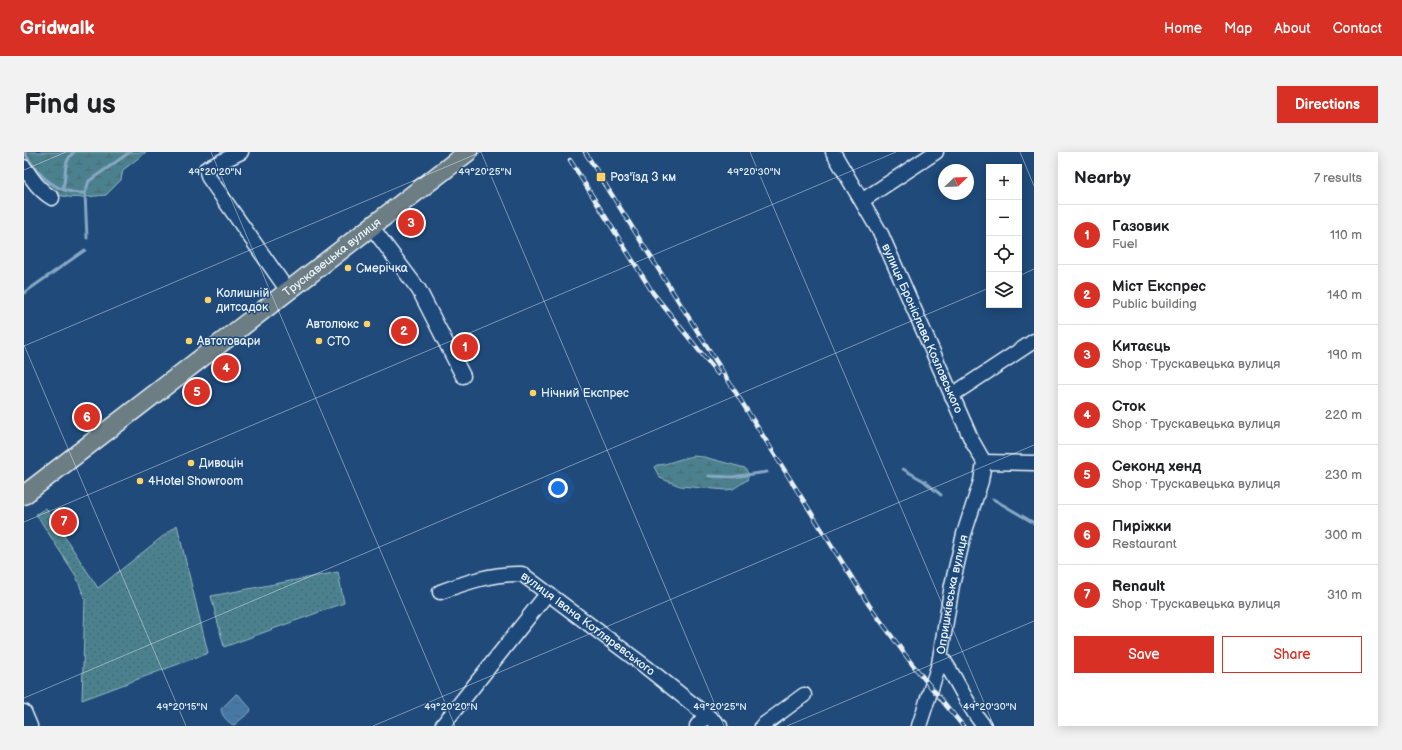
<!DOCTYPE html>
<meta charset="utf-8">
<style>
:root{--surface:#fff;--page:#f2f2f2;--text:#202124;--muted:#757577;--line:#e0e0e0;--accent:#d93025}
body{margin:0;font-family:"Balsamiq Sans",sans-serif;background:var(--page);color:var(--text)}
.controls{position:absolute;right:12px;top:12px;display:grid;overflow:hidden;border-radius:0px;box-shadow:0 2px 10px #0003}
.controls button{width:36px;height:36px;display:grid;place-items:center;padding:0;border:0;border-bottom:1px solid var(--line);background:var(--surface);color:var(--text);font:20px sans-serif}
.compass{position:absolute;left:914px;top:12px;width:36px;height:36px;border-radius:50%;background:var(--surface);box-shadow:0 2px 10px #0003;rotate:67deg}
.you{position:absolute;left:534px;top:336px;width:14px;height:14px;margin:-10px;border:3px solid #fff;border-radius:50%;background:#1a73e8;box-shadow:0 0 0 6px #1a73e833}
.badge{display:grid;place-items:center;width:26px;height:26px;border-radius:50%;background:var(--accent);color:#fff;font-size:13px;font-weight:700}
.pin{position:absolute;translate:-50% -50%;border:2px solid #fff;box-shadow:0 1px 4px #0006}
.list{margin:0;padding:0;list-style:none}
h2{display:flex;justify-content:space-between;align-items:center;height:52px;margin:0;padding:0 16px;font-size:17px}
h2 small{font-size:13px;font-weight:400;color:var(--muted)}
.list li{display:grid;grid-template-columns:26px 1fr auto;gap:12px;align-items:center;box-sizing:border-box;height:60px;padding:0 16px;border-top:1px solid var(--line)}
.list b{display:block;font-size:15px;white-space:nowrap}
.list p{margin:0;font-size:13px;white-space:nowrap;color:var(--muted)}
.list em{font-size:13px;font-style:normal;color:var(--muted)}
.actions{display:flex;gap:8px;padding:12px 16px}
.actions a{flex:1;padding:9px 0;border:1px solid var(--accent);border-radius:0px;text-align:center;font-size:14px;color:var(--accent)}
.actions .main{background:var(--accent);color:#fff}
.icon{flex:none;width:22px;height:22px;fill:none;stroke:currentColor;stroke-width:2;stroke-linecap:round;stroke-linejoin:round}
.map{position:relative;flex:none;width:1010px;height:574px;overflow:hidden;border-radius:0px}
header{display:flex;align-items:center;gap:24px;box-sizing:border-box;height:56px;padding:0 20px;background:var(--accent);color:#fff}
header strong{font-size:19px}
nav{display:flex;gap:22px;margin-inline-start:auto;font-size:14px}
.intro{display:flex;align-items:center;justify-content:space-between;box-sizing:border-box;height:96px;padding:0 24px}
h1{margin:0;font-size:28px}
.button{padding:10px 18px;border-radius:0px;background:var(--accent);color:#fff;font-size:14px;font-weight:700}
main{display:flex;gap:24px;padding:0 24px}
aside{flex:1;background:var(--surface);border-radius:0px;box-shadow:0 2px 10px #0003}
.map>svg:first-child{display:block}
.grass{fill:url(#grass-dots);stroke:#9ab9c3}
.wetland{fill:url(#wetland-marsh);stroke:#9ab9c3}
.water{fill:url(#water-ripples);stroke:#87a8c5}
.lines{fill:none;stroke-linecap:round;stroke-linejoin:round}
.stream{stroke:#87a8c5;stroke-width:3}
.minor-casing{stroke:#e8f1f8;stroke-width:17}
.major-casing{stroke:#e8f1f8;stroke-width:21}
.minor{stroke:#1f4a7a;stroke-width:14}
.major{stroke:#6c7e84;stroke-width:18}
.rail-casing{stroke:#e8f1f8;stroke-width:4.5}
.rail{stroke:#1f4a7a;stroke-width:3;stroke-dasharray:9;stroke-linecap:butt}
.ticks{fill:none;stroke:#e8f1f8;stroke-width:1;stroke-opacity:0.45}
.poi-dot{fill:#ffd166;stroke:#1f4a7a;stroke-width:1.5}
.labels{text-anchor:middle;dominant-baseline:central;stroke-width:3;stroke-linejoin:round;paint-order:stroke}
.poi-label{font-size:12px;fill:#e8f1f8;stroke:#1f4a7a;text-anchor:start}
.street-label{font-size:12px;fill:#e8f1f8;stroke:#1f4a7a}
.ticks-label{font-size:10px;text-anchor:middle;fill:#e8f1f8;stroke:#1f4a7a;stroke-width:3;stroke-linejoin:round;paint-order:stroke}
</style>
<header>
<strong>Gridwalk</strong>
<nav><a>Home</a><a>Map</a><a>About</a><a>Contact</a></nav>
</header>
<div class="intro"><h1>Find us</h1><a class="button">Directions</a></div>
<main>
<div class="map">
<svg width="1010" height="574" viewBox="0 0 1010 574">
<defs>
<pattern id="grass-dots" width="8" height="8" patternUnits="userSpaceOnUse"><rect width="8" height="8" fill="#4c818e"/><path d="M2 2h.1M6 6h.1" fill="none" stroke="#49676f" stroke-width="1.8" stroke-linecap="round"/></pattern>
<pattern id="wetland-marsh" width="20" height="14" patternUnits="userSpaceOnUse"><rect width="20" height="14" fill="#4c818e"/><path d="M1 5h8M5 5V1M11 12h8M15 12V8" fill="none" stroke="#49676f"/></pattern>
<pattern id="water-ripples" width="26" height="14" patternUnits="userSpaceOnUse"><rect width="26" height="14" fill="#4678a3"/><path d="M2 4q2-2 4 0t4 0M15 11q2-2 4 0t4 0" fill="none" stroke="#46627b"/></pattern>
</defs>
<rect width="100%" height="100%" fill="#1f4a7a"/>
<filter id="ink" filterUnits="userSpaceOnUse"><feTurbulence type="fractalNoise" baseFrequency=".025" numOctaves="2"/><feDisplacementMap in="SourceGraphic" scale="8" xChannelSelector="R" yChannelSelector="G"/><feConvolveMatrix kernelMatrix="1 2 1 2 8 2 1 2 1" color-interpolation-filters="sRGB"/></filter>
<g filter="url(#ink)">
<g class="grass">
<path d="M 22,356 L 74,436 L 153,373 L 184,501 L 58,548 L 61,447 L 52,424 L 12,362 Z"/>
<path d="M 314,420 L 320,451 L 200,495 L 187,444 Z"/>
</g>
<g class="wetland">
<path d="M 0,0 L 122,0 L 99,18 L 97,28 L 82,43 C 68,44 49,48 35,43 C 19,39 8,13 0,0 Z"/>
<path d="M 669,304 L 680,305 L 721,316 L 725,323 L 723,328 L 709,337 L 702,338 L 656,334 L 636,326 L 630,315 L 633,313 C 642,313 657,306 669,304 Z"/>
</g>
<path class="water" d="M 212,542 L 215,543 L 227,557 L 226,560 L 210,573 C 204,571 197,563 197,557 Z"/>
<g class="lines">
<g class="stream">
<path d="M 0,0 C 13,23 33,42 61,41"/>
<path d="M 39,36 C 43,23 38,10 50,0"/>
<path d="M 63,86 L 61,41 L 65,29 L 106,0"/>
<path d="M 0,141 L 61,98"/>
<path d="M 879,317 L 900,329 L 917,343"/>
<path d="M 685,324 L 708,325 L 743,320"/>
<path d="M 969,347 L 1010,371"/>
</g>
<defs>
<g id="minor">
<path d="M 217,0 L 182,17 L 185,26 L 264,139"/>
<path id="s1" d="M 809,0 L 857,82 L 948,289 L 960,310"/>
<path d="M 0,15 C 8,27 15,38 28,46"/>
<path d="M 839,48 L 912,0"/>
<path d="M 347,74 L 395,138 L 439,224"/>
<path d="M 928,243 L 1010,189"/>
<path d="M 960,310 L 1010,311"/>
<path id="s2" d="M 416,440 C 443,430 469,421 498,422 L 622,515 L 696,574"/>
<path d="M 917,505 C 933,526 942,553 960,574"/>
<path d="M 0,560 L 6,574"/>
<path d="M 418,574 L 523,442"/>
<path d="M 673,574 L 682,563"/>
<path d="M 738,574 L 780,543"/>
<path id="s3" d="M 895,574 L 915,512 L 928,433 L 940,382 L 957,329 L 960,310"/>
</g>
<g id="major">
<path id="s4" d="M 0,343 L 444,0"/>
</g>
</defs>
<use href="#minor" class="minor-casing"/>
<use href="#major" class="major-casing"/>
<use href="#minor" class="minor"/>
<use href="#major" class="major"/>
<defs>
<g id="rail">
<path d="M 561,0 L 845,453 L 888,512 L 939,574"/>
<path d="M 546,8 L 629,141 L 694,222"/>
</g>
</defs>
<use href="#rail" class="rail-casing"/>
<use href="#rail" class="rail"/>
</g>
</g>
<path class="ticks" d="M 187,0 L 431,574M 457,0 L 700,574M 726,0 L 970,574M 996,0 L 1010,34M 0,18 L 42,0M 995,124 L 1010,117M 0,193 L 162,574M 0,194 L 457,0M 0,370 L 872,0M 0,546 L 965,136M 349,574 L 1010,293M 763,574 L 1010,469"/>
<g class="poi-dot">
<rect x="572" y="20" width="10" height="10" rx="2"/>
<circle cx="324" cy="116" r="4"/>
<circle cx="184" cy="148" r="4"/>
<circle cx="343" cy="172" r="4"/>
<circle cx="165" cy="189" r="4"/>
<circle cx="295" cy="189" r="4"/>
<circle cx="509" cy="241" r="4"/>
<circle cx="167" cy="311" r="4"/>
<circle cx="116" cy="329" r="4"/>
</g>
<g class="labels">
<g class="poi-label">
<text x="586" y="25">Роз'їзд 3 км</text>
<text x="332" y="116">Смерічка</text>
<text x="192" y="141">Колишній<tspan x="192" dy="14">дитсадок</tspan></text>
<text x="335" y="172" text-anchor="end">Автолюкс</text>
<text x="173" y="189">Автотовари</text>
<text x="303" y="189">СТО</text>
<text x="517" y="241">Нічний Експрес</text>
<text x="175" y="311">Дивоцін</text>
<text x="124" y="329">4Hotel Showroom</text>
</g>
<g class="street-label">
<text stroke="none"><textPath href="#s4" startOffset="389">Трускавецька вулиця</textPath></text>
<text stroke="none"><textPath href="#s1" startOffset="198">вулиця Броніслава Козловського</textPath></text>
<text stroke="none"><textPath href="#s3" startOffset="136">Опришківська вулиця</textPath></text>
<text stroke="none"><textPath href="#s2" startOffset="167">вулиця Івана Котляревського</textPath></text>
</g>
</g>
<g class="ticks-label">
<text x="191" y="23">49°20'20"N</text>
<text x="461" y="23">49°20'25"N</text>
<text x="730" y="23">49°20'30"N</text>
<text x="158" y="558">49°20'15"N</text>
<text x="427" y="558">49°20'20"N</text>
<text x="696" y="558">49°20'25"N</text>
<text x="966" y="558">49°20'30"N</text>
</g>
</svg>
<div class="controls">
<button>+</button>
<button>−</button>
<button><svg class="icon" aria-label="locate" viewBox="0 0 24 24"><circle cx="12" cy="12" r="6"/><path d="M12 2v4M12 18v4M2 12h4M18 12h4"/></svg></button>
<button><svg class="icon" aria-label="layers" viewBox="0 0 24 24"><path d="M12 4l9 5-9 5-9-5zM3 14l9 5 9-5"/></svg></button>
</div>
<svg class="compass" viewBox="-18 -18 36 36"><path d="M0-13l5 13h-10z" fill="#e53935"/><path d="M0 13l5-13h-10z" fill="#757577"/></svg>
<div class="you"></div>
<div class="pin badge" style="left:441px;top:195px">1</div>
<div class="pin badge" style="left:380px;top:179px">2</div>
<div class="pin badge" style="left:387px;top:71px">3</div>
<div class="pin badge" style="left:202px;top:216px">4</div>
<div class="pin badge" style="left:173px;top:240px">5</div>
<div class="pin badge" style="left:63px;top:265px">6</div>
<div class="pin badge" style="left:40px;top:370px">7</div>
</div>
<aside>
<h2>Nearby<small>7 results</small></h2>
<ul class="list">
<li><span class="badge">1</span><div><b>Газовик</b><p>Fuel</p></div><em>110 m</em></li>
<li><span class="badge">2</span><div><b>Міст Експрес</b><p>Public building</p></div><em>140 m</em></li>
<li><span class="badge">3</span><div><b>Китаєць</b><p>Shop · Трускавецька вулиця</p></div><em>190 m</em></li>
<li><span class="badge">4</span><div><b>Сток</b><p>Shop · Трускавецька вулиця</p></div><em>220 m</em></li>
<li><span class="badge">5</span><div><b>Секонд хенд</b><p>Shop · Трускавецька вулиця</p></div><em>230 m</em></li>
<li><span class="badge">6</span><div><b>Пиріжки</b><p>Restaurant</p></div><em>300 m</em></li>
<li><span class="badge">7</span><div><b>Renault</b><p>Shop · Трускавецька вулиця</p></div><em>310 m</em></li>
</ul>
<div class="actions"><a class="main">Save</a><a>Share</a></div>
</aside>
</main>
